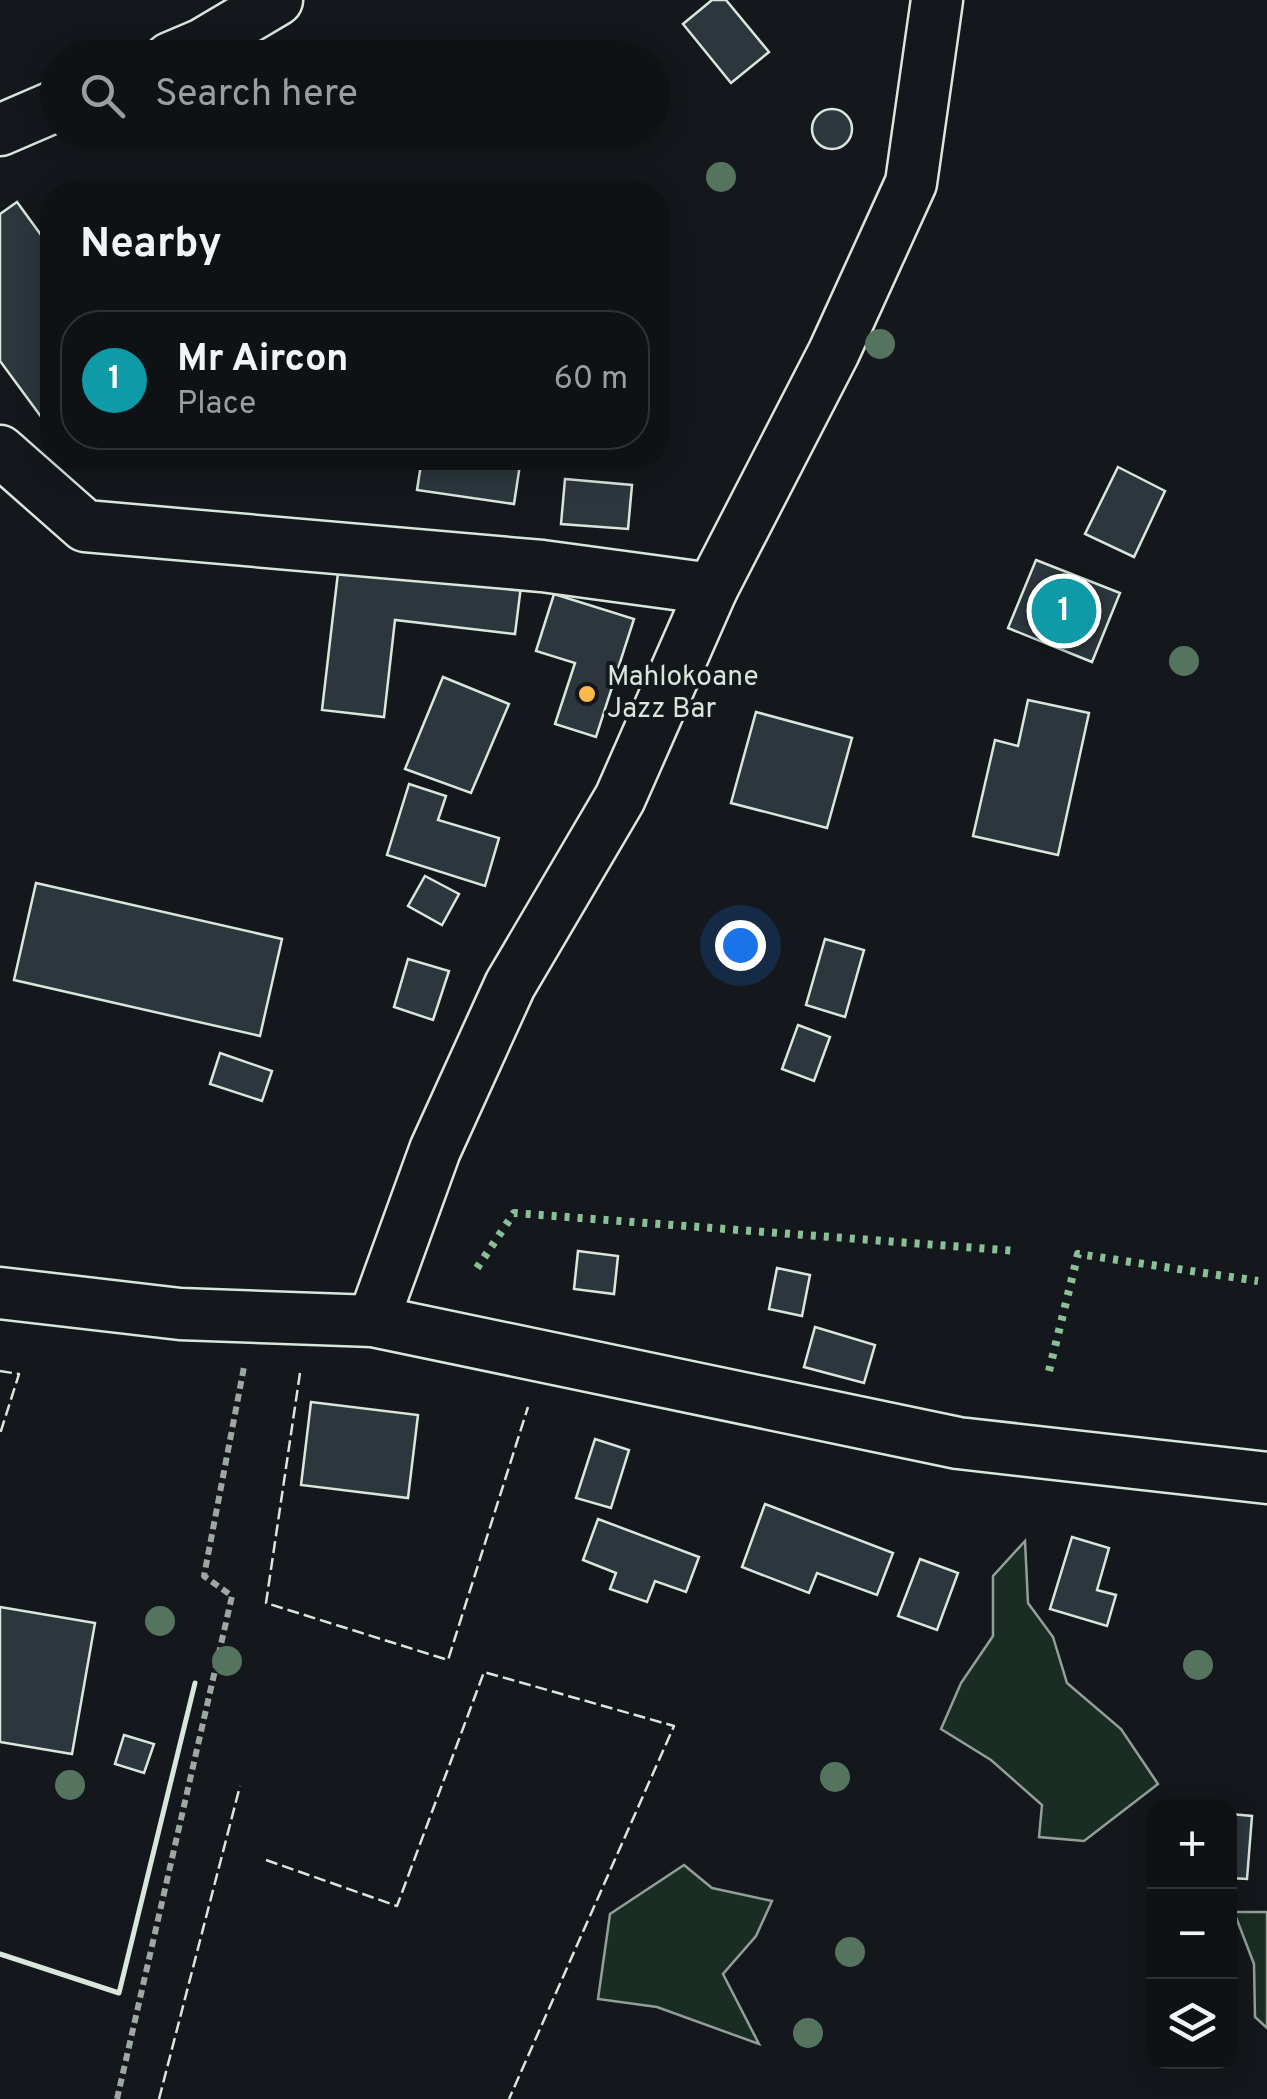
<!DOCTYPE html>
<meta charset="utf-8">
<style>
:root{--surface:#0f1215;--page:#181b1e;--text:#f1f3f6;--muted:#9b9ea0;--line:#2f3234;--accent:#ffb74d}
body{margin:0;font-family:Overpass,sans-serif;background:var(--page);color:var(--text)}
.controls{position:absolute;right:30px;bottom:30px;display:grid;overflow:hidden;border-radius:20px;box-shadow:0 5px 25px #0003}
.controls button{width:90px;height:90px;display:grid;place-items:center;padding:0;border:0;border-bottom:2px solid var(--line);background:var(--surface);color:var(--text);font:50px sans-serif}
.you{position:absolute;left:740px;top:945px;width:35px;height:35px;margin:-25px;border:8px solid #fff;border-radius:50%;background:#1a73e8;box-shadow:0 0 0 15px #1a73e833}
.badge{display:grid;place-items:center;width:65px;height:65px;border-radius:50%;background:var(--accent);color:#fff;font-size:32px;font-weight:700}
.pin{position:absolute;translate:-50% -50%;border:5px solid #fff;box-shadow:0 2px 10px #0006}
.list{margin:0;padding:0;list-style:none}
h2{display:flex;justify-content:space-between;align-items:center;height:130px;margin:0;padding:0 40px;font-size:42px}
h2 small{font-size:32px;font-weight:400;color:var(--muted)}
.list li{display:grid;grid-template-columns:65px 1fr auto;gap:30px;align-items:center;box-sizing:border-box;height:140px;margin:0 20px 20px;padding:0 20px;border:2px solid var(--line);border-radius:40px}
.list b{display:block;font-size:38px;white-space:nowrap}
.list p{margin:0;font-size:32px;white-space:nowrap;color:var(--muted)}
.list em{font-size:32px;font-style:normal;color:var(--muted)}
.icon{flex:none;width:55px;height:55px;fill:none;stroke:currentColor;stroke-width:2;stroke-linecap:round;stroke-linejoin:round}
.map{position:relative;flex:none;width:1267px;height:2099px;overflow:hidden}
.search{position:absolute;background:var(--surface);box-shadow:0 5px 25px #0003;left:40px;top:40px;width:630px;height:110px;display:flex;align-items:center;gap:25px;box-sizing:border-box;padding:0 35px;border-radius:55px;color:var(--muted);font-size:38px}
.panel{position:absolute;background:var(--surface);box-shadow:0 5px 25px #0003;left:40px;top:180px;width:630px;height:290px;border-radius:40px}
.map>svg:first-child{display:block}
.green{fill:#1a2d24;stroke:#939e99;stroke-width:2.5}
.building{fill:#2c363c;stroke:#d8e6dc;stroke-width:2.5}
.lines{fill:none;stroke-linecap:round;stroke-linejoin:round}
.minor-casing{stroke:#d8e6dc;stroke-width:55}
.path{stroke:#9da8a2;stroke-width:6;stroke-dasharray:8 5;stroke-linecap:butt}
.minor{stroke:#14181c;stroke-width:50}
.hedge{stroke:#8ac095;stroke-width:8;stroke-dasharray:5 8;stroke-linecap:butt}
.fence{stroke:#d8e6dc;stroke-width:2.5;stroke-dasharray:12 5;stroke-linecap:butt}
.wall{stroke:#d8e6dc;stroke-width:5}
.tree{fill:#55745f}
.poi-dot{fill:#ffb74d;stroke:#14181c;stroke-width:4}
.labels{text-anchor:middle;dominant-baseline:central;stroke-width:8;stroke-linejoin:round;paint-order:stroke}
.poi-label{font-size:28px;fill:#d8e6dc;stroke:#14181c;text-anchor:start}
</style>
<div class="map">
<svg width="1267" height="2099" viewBox="0 0 1267 2099">
<rect width="100%" height="100%" fill="#14181c"/>
<g class="green">
<path d="M 1025,1541 L 1028,1603 L 1053,1637 L 1067,1683 L 1121,1729 L 1158,1784 L 1084,1841 L 1039,1837 L 1042,1805 L 991,1760 L 941,1729 L 961,1683 L 993,1636 L 993,1576 Z"/>
<path d="M 684,1865 L 712,1888 L 772,1901 L 756,1936 L 723,1974 L 759,2044 L 657,2007 L 598,1999 L 610,1914 Z"/>
<path d="M 1234,1912 L 1267,1912 L 1267,2028 L 1255,2017 L 1254,1964 Z"/>
</g>
<g class="building">
<path d="M 712,0 L 726,0 L 769,52 L 731,83 L 683,24 Z"/>
<circle cx="832" cy="129" r="20"/>
<path d="M 17,202 L 52,250 L 52,411 L 42,418 L 0,361 L 0,214 Z"/>
<path d="M 422,458 L 521,458 L 514,504 L 417,490 Z"/>
<path d="M 1118,467 L 1165,491 L 1134,557 L 1085,534 Z"/>
<path d="M 565,479 L 632,485 L 628,529 L 561,524 Z"/>
<path d="M 1036,560 L 1120,593 L 1092,662 L 1008,628 Z"/>
<path d="M 339,564 L 521,586 L 515,634 L 395,620 L 384,717 L 322,710 Z"/>
<path d="M 554,594 L 634,619 L 596,737 L 555,724 L 575,663 L 536,651 Z"/>
<path d="M 443,677 L 509,704 L 471,793 L 405,769 Z"/>
<path d="M 1028,700 L 1089,713 L 1058,855 L 973,836 L 995,740 L 1018,746 Z"/>
<path d="M 756,712 L 852,738 L 827,828 L 731,803 Z"/>
<path d="M 409,784 L 446,796 L 438,820 L 499,838 L 485,886 L 387,855 Z"/>
<path d="M 425,876 L 459,894 L 442,925 L 408,906 Z"/>
<path d="M 36,883 L 282,939 L 260,1036 L 14,980 Z"/>
<path d="M 825,939 L 864,950 L 845,1017 L 806,1005 Z"/>
<path d="M 408,959 L 449,971 L 433,1020 L 394,1007 Z"/>
<path d="M 798,1025 L 830,1037 L 814,1081 L 782,1069 Z"/>
<path d="M 220,1053 L 272,1071 L 262,1101 L 210,1084 Z"/>
<path d="M 578,1251 L 618,1256 L 614,1294 L 574,1289 Z"/>
<path d="M 777,1268 L 810,1275 L 802,1316 L 769,1309 Z"/>
<path d="M 815,1327 L 875,1345 L 864,1383 L 804,1367 Z"/>
<path d="M 311,1402 L 418,1415 L 408,1498 L 301,1485 Z"/>
<path d="M 595,1439 L 629,1450 L 611,1508 L 576,1498 Z"/>
<path d="M 765,1504 L 893,1553 L 877,1595 L 817,1573 L 809,1593 L 742,1567 Z"/>
<path d="M 598,1519 L 699,1557 L 686,1592 L 655,1581 L 647,1602 L 610,1589 L 616,1573 L 583,1560 Z"/>
<path d="M 1072,1537 L 1109,1548 L 1097,1590 L 1116,1595 L 1107,1626 L 1050,1609 Z"/>
<path d="M 920,1559 L 958,1573 L 937,1630 L 898,1616 Z"/>
<path d="M 0,1607 L 95,1623 L 72,1754 L 0,1742 Z"/>
<path d="M 124,1735 L 154,1744 L 144,1773 L 115,1764 Z"/>
<path d="M 1230,1814 L 1252,1816 L 1247,1879 L 1230,1878 Z"/>
</g>
<g class="lines">
<defs>
<g id="minor">
<path d="M 170,58 L 203,44 L 277,0"/>
<path d="M 0,130 L 58,105"/>
<path d="M 0,451 L 85,526 L 542,566 L 712,589"/>
<path d="M 0,1293 L 180,1314 L 373,1321 L 958,1443 L 1267,1478"/>
<path d="M 373,1321 L 435,1150 L 510,985 L 620,798 L 712,589 L 834,352 L 911,183 L 937,0"/>
</g>
</defs>
<use href="#minor" class="minor-casing"/>
<path class="path" d="M 117,2099 L 232,1596 L 204,1576 L 244,1367"/>
<use href="#minor" class="minor"/>
<g class="hedge">
<path d="M 477,1268 L 514,1213 L 1017,1251"/>
<path d="M 1049,1371 L 1078,1254 L 1258,1281"/>
</g>
<g class="fence">
<path d="M 0,1371 L 19,1374 L 0,1434"/>
<path d="M 300,1373 L 266,1603 L 448,1660 L 528,1407"/>
<path d="M 266,1860 L 397,1906 L 484,1672 L 674,1726 L 509,2099"/>
<path d="M 159,2099 L 240,1786"/>
</g>
<path class="wall" d="M 0,1954 L 119,1993 L 195,1683"/>
</g>
<g class="tree">
<circle cx="721" cy="177" r="15"/>
<circle cx="880" cy="344" r="15"/>
<circle cx="1184" cy="661" r="15"/>
<circle cx="160" cy="1621" r="15"/>
<circle cx="227" cy="1661" r="15"/>
<circle cx="1198" cy="1665" r="15"/>
<circle cx="835" cy="1777" r="15"/>
<circle cx="70" cy="1785" r="15"/>
<circle cx="850" cy="1952" r="15"/>
<circle cx="808" cy="2033" r="15"/>
</g>
<circle class="poi-dot" cx="587" cy="694" r="10"/>
<g class="labels">
<g class="poi-label">
<text x="607" y="678">Mahlokoane<tspan x="607" dy="32">Jazz Bar</tspan></text>
</g>
</g>
</svg>
<div class="controls">
<button>+</button>
<button>−</button>
<button><svg class="icon" aria-label="layers" viewBox="0 0 24 24"><path d="M12 4l9 5-9 5-9-5zM3 14l9 5 9-5"/></svg></button>
</div>
<div class="you"></div>
<div class="pin badge" style="left:1064px;top:611px;background:#0f9aa8">1</div>
<div class="search"><svg class="icon" aria-label="search" viewBox="0 0 24 24"><circle cx="10" cy="10" r="6"/><path d="M15 15l6 6"/></svg>Search here</div>
<section class="panel">
<h2>Nearby<small></small></h2>
<ul class="list">
<li><span class="badge" style="background:#0f9aa8">1</span><div><b>Mr Aircon</b><p>Place</p></div><em>60 m</em></li>
</ul>
</section>
</div>
